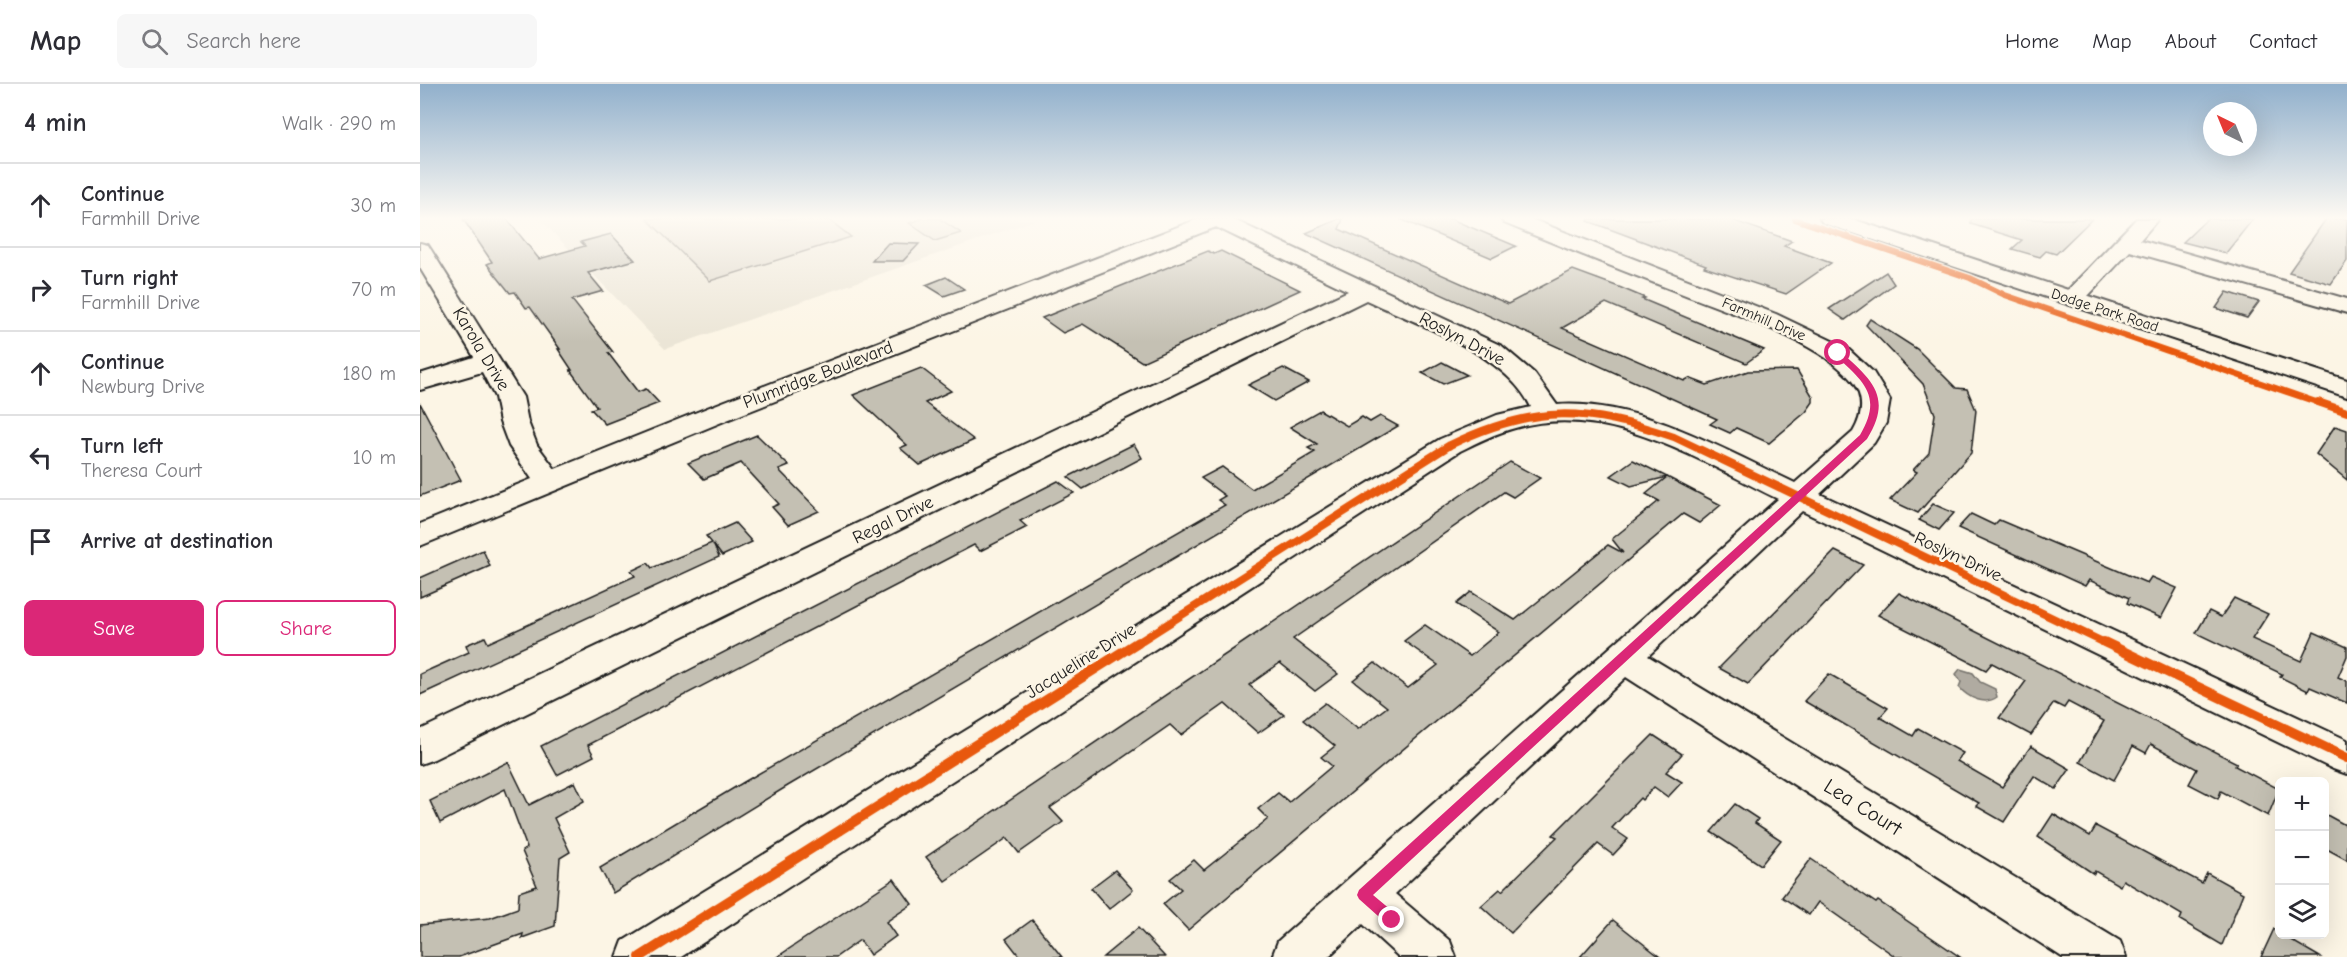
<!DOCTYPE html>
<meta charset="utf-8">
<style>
:root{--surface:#fff;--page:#f7f7f7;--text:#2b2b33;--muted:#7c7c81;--line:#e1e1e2;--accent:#db2777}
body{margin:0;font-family:"Comic Neue",sans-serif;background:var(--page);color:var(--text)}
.controls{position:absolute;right:18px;bottom:18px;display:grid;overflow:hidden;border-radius:9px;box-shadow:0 6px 24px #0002}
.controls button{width:54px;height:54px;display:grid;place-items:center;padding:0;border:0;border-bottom:2px solid var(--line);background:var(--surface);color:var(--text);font:30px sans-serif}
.compass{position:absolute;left:1783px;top:18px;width:54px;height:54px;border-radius:50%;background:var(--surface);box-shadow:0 6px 24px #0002;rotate:317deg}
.stop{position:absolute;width:18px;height:18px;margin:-14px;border:4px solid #db2777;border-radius:50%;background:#fff}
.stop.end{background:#db2777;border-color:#fff;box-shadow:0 2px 6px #0008}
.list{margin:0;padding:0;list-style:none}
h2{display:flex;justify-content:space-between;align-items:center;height:78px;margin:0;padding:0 24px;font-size:26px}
h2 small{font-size:20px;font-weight:400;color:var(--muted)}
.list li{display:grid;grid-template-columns:39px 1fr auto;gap:18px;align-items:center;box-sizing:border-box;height:84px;padding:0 24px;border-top:2px solid var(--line)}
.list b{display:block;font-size:22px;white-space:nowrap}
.list p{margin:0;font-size:20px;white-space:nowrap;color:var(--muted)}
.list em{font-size:20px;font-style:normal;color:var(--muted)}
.actions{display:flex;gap:12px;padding:18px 24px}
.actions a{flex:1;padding:14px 0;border:2px solid var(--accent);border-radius:9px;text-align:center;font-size:21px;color:var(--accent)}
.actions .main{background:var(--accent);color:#fff}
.icon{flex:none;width:33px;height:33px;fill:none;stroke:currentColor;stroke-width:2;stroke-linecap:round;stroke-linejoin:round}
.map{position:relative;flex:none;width:1927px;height:873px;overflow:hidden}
header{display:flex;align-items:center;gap:36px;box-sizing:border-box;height:84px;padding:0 30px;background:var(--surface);border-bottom:2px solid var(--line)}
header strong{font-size:28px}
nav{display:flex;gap:33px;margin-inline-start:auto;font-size:21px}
.search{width:420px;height:54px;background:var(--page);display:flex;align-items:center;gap:15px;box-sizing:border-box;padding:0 21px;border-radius:9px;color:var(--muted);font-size:22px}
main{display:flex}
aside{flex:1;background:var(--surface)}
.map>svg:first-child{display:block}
.built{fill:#ebe5d6}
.green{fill:#dbd5c8;stroke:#7c7872;stroke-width:1.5}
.water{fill:#b0aba1;stroke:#75726c;stroke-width:1.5}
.building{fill:#c4c0b3;stroke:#1c1c1c;stroke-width:1.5}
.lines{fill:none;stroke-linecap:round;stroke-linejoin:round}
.minor-casing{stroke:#1c1c1c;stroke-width:4}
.minor{fill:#fcf5e5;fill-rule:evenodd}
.cycleway-far2-casing{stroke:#fcf5e5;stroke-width:9}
.cycleway-far1-casing{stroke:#fcf5e5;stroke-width:11}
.cycleway-casing{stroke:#fcf5e5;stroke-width:14}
.cycleway-far2{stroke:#e8590c;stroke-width:6}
.cycleway-far1{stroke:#e8590c;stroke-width:8}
.cycleway{stroke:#e8590c;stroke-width:10}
.route{fill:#db2777}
.labels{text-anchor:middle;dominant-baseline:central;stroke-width:5;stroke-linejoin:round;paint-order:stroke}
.far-street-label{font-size:15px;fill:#1c1c1c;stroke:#fcf5e5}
.street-label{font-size:18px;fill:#1c1c1c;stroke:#fcf5e5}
.near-street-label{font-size:21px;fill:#1c1c1c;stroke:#fcf5e5}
</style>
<header>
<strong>Map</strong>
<div class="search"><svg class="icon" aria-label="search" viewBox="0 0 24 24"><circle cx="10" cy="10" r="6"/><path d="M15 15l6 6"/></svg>Search here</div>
<nav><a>Home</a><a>Map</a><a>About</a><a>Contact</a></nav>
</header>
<main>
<aside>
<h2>4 min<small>Walk · 290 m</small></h2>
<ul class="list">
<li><svg class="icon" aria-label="ahead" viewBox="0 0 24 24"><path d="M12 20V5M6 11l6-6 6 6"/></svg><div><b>Continue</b><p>Farmhill Drive</p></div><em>30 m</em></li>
<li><svg class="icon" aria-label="right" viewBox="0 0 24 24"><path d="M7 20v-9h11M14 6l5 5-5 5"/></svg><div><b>Turn right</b><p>Farmhill Drive</p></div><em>70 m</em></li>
<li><svg class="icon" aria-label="ahead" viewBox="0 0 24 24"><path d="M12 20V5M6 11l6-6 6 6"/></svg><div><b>Continue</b><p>Newburg Drive</p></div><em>180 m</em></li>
<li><svg class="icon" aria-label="left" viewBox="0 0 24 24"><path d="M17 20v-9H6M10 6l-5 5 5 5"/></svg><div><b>Turn left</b><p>Theresa Court</p></div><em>10 m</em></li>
<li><svg class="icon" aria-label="arrive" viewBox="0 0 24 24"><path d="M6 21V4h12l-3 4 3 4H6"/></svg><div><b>Arrive at destination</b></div></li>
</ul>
<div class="actions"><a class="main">Save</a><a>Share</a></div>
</aside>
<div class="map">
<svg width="1927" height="873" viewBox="0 0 1927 873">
<rect width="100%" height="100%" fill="#fcf5e5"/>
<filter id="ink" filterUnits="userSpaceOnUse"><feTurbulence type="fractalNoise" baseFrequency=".0167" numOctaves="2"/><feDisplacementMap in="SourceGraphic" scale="12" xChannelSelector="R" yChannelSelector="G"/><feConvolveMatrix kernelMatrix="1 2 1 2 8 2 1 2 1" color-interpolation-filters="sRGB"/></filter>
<g filter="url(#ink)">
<path class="built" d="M 120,135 L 618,135 L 245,265 Z"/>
<g class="green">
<path d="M 227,135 L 408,135 L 431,153 L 290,197 Z"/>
<path d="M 501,135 L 520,135 L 541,149 L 515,157 L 489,139 Z"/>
</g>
<path class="water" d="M 1540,585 L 1553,589 L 1560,598 L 1575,605 L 1577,613 C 1565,622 1548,614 1539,603 L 1541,598 L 1536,590 Z"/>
<g class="building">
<path d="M 43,135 L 87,135 L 119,175 L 165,162 L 161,158 L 191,150 L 215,176 L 168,189 L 183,207 L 152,216 L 193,268 L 188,269 L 218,308 L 226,305 L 239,319 L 185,340 L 171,325 L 177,323 L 150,286 L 152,286 L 138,265 L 140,265 L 110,223 L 106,224 L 95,208 L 90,209 L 67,180 L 72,178 Z"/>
<path d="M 919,135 L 923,135 L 919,145 L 1088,220 L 1153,186 L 1199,203 L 1225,214 L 1222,215 L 1344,266 L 1326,279 L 1186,219 L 1142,244 L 1264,297 L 1269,294 L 1287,301 L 1328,287 L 1377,286 L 1393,313 L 1393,318 L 1386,328 L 1349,359 L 1316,344 L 1310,349 L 1290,340 L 1297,335 L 886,149 Z"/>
<path d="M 980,135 L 1031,135 L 1096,162 L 1072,174 Z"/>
<path d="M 1169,135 L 1309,135 L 1372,157 L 1364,162 L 1411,179 L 1366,210 L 1284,183 L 1286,181 L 1168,137 Z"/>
<path d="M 1551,135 L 1672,135 L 1636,170 L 1626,167 L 1620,173 L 1592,165 L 1602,156 L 1551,140 Z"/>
<path d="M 1787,135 L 1833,135 L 1806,169 L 1763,158 Z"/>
<path d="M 1906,135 L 1927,135 L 1927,177 L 1911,200 L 1869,188 Z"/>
<path d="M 468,159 L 499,160 L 483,177 L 452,177 Z"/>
<path d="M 788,167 L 794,170 L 801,167 L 880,206 L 722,278 L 663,240 L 643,249 L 622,234 Z"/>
<path d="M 1466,188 L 1474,200 L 1425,236 L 1409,225 Z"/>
<path d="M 526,193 L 544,205 L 524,212 L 506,201 Z"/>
<path d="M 1807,208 L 1839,218 L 1827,234 L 1796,224 Z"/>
<path d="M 1450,235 L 1497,265 L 1536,304 L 1547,305 L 1556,326 L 1551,369 L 1498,429 L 1470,416 L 1497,388 L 1493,386 L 1509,369 L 1515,330 L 1503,300 L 1446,241 Z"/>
<path d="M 1022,278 L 1047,291 L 1023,300 L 1002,289 Z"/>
<path d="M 501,284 L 531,307 L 505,319 L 554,356 L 500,381 L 480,364 L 487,361 L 433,311 Z"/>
<path d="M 863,284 L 889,298 L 854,317 L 828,301 Z"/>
<path d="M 0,319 L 41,396 L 0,412 Z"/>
<path d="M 900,326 L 927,342 L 942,333 L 950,338 L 960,332 L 978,342 L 366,703 L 193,809 L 180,784 L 324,698 L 805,421 L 798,416 L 805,412 L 781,394 L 802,383 L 832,405 L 895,368 L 888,364 L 897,360 L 870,343 Z"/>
<path d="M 1915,342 L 1927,346 L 1927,396 L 1896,370 Z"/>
<path d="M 337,351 L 369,382 L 359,386 L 399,427 L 368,441 L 352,423 L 359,420 L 321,379 L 284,395 L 268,379 Z"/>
<path d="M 714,360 L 722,374 L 663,405 L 648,393 Z"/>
<path d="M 1213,376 L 1247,393 L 1211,402 L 1191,392 Z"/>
<path d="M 1090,378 L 1120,394 L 1093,413 L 1084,408 L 873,555 L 918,590 L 895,607 L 860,579 L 829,601 L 864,631 L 838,649 L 805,620 L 761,651 L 750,641 L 630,724 L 643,738 L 599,769 L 587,754 L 525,797 L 506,773 Z"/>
<path d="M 1247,393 L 1301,421 L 1279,439 L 1263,430 L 768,846 L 743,820 L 761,805 L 750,795 L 774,776 L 784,786 L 848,735 L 838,725 L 858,709 L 869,718 L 912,682 L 901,673 L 915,662 L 883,636 L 905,619 L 938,645 L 967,623 L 933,596 L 955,579 L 988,604 L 1018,581 L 984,557 L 1005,541 L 1050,572 L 1079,548 L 1036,520 L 1051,508 L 1095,536 L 1188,461 L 1203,469 L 1192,455 L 1239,417 L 1226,410 Z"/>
<path d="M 638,397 L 654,409 L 600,437 L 607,443 L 560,467 L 554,461 L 201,644 L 168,661 L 174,672 L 137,691 L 121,662 Z"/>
<path d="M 1513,420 L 1534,429 L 1519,446 L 1499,436 Z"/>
<path d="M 1551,430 L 1574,441 L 1579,436 L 1727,499 L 1731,493 L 1757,504 L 1741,534 L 1707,519 L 1709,514 L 1669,496 L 1665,502 L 1538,444 Z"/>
<path d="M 315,439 L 332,458 L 302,472 L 293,460 L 299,473 L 0,611 L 0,590 L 49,568 L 46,561 L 65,553 L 68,559 L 215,492 L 211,487 L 228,479 L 232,484 L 292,459 L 286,452 Z"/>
<path d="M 63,466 L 70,482 L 0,513 L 0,494 Z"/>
<path d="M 1415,467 L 1443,481 L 1328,600 L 1299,584 Z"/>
<path d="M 1479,509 L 1817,679 L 1815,682 L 1859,705 L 1848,732 L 1801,707 L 1798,715 L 1769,700 L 1777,685 L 1731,660 L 1726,669 L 1713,662 L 1694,696 L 1660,678 L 1684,637 L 1648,618 L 1644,624 L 1634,619 L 1611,651 L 1579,634 L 1606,597 L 1572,579 L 1566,586 L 1458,531 Z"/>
<path d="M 1814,514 L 1848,530 L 1832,555 L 1881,577 L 1894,548 L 1927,563 L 1927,572 L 1918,593 L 1927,597 L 1927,619 L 1890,603 L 1888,607 L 1860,593 L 1862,590 L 1776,549 L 1789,527 L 1801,533 Z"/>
<path d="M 1409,590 L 1468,624 L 1460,633 L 1493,652 L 1498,644 L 1543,669 L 1537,677 L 1582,703 L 1611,662 L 1650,685 L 1636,705 L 1614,692 L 1584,738 L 1556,722 L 1559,719 L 1384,617 Z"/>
<path d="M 1233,651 L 1262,670 L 1246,688 L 1262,698 L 1248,713 L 1234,703 L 1222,716 L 1220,714 L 1192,744 L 1208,755 L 1193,771 L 1178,760 L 1091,849 L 1061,822 L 1080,805 L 1082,807 L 1137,753 L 1133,751 Z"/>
<path d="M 88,678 L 109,721 L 155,698 L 164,717 L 134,734 L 150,768 L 140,774 L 135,842 L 102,854 L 103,850 L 39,873 L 0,873 L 0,841 L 70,834 L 98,824 L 99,808 L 117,802 L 102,767 L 107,764 L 85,705 L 20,739 L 10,717 Z"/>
<path d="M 1315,720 L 1338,735 L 1335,739 L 1361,756 L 1341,781 L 1291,748 Z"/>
<path d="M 1633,730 L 1670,752 L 1676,742 L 1782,799 L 1787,789 L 1823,809 L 1802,861 L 1760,836 L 1762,831 L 1703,796 L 1700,802 L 1675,787 L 1674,790 L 1618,753 Z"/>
<path d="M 1905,730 L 1927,742 L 1927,776 L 1905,764 Z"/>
<path d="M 1391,775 L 1456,819 L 1458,817 L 1540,873 L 1476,873 L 1398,818 L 1389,831 L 1362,813 Z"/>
<path d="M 695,786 L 713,806 L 689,825 L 671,804 Z"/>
<path d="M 474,795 L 492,820 L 466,838 L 476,852 L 450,871 L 440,856 L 416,873 L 357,873 Z"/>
<path d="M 612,836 L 642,873 L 600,873 L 586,855 Z"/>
<path d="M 1193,836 L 1240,873 L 1160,873 Z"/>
<path d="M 718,844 L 745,873 L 683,873 Z"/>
<path d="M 1854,845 L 1860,850 L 1900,873 L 1841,873 Z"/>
</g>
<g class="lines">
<defs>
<g id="minor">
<path d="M 778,135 L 812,135 L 1082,262 L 1114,289 L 1137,321 C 1218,315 1304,366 1375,399 L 1433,348 C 1443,331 1445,314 1432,297 C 1403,259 1309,228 1263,210 C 1203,187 1143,163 1084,139 L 1081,135 L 1111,135 L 1356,230 L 1427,264 L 1453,288 L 1470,316 L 1466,339 L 1454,359 L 1400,410 L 1927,656 L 1927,690 L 1913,685 L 1382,427 L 1228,572 L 1700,857 L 1706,873 L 1642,873 L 1206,593 L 975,810 L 1030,857 L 1036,873 L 979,873 L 943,840 L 908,873 L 852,873 L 858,857 L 1358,415 C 1278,376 1188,317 1095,344 C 1076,349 1058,358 1040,367 L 261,873 L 197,873 L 203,857 L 1020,355 L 1077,331 L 1111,323 C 1085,269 999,241 946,216 L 14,675 L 0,680 L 0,646 L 928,207 L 796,143 L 307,336 L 0,462 L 0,440 L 112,395 L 89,362 L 80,338 L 75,313 L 62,288 L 0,306 L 0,290 L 54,273 L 0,184 L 0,159 L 8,161 L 103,313 L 108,338 L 117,361 L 135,385 L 287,324 Z"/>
<path d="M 1400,135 L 1432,135 L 1648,206 L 1716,135 L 1738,135 L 1720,156 L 1927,215 L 1927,229 L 1710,167 L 1668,212 L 1927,296 L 1927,313 L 1403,139 Z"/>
</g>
</defs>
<use href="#minor" class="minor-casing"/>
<use href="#minor" class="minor"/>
<defs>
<path id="cycleway-far2" d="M 1375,135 L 1550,194 L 1585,211 L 1902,320"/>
<g id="cycleway-far1">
<path d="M 1898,318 L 1927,328"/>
<path d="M 716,560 L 1030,361 C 1114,320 1167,323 1254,353 L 1687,560"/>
</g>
<g id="cycleway">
<path d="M 1684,558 L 1927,674"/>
<path d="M 220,873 L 718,558"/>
</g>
</defs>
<use href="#cycleway-far2" class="cycleway-far2-casing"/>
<use href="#cycleway-far1" class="cycleway-far1-casing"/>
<use href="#cycleway" class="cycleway-casing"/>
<use href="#cycleway-far2" class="cycleway-far2"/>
<use href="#cycleway-far1" class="cycleway-far1"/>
<use href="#cycleway" class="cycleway"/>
</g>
</g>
<linearGradient id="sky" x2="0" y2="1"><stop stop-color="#91b0cc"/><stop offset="0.52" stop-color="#fefaf3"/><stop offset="1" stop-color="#fefaf3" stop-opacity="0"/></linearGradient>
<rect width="1927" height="258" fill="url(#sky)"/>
<path class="route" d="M 1415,268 L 1421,268 C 1452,296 1473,313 1447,355 L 953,811 L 977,831 L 979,836 L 977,840 L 972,842 L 967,840 L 939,815 L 937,811 L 939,806 L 1440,351 C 1463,312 1444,298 1415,271 Z"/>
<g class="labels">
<g class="far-street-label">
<text transform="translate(1685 226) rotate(18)">Dodge Park Road</text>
<text transform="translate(1344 235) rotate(23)">Farmhill Drive</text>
</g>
<g class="street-label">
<text transform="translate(1042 255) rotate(28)">Roslyn Drive</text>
<text transform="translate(61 265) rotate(59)">Karola Drive</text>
<text transform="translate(398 291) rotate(-21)">Plumridge Boulevard</text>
<text transform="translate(473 436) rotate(-26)">Regal Drive</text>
<text transform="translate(1538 473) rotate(25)">Roslyn Drive</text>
<text transform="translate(661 577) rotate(-32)">Jacqueline Drive</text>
</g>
<g class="near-street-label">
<text transform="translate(1443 723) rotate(32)">Lea Court</text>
</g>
</g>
</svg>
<div class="controls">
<button>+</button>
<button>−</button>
<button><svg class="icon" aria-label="layers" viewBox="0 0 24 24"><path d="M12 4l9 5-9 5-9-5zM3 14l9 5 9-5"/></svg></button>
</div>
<svg class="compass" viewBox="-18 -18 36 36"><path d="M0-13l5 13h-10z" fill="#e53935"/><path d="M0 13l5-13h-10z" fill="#7c7c81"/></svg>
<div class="stop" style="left:1418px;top:269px"></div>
<div class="stop end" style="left:972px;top:836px"></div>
</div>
</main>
